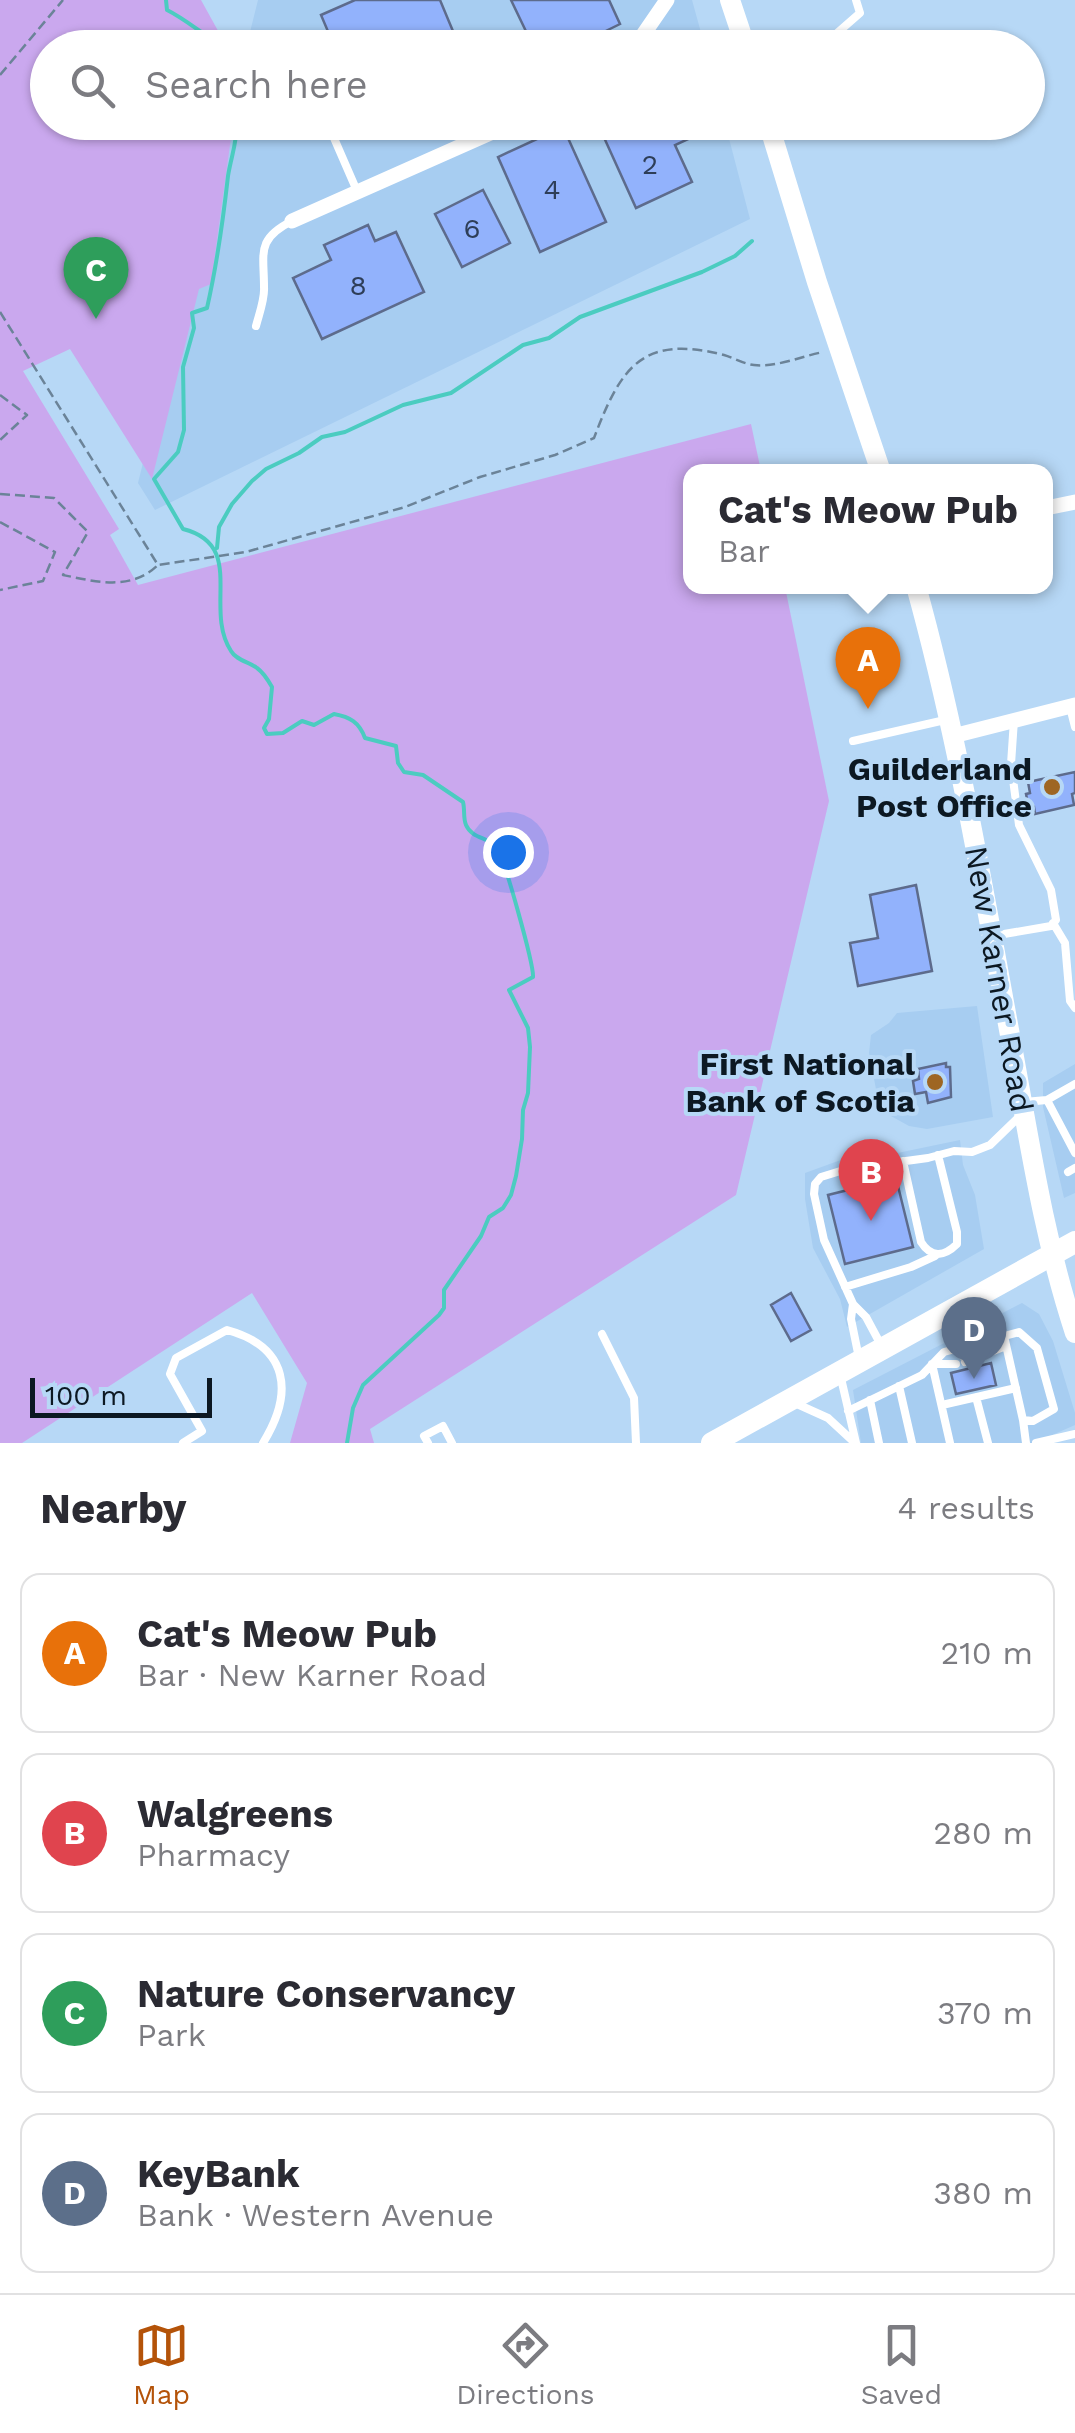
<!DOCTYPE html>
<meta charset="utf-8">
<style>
:root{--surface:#fff;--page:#f7f7f7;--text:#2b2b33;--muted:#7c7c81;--line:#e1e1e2;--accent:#b45309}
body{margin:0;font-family:"Work Sans",sans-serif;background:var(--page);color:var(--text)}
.scale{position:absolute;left:30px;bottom:25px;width:182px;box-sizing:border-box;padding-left:10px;border:5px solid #0c1822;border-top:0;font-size:28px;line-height:35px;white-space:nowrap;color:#0c1822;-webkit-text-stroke:8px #b7d8f6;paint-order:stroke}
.you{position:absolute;left:508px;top:852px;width:35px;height:35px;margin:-25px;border:8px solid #fff;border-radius:50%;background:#1a73e8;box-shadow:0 0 0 15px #1a73e833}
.badge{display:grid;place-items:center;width:65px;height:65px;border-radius:50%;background:var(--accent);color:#fff;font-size:32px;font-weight:700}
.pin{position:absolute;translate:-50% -82px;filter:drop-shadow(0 2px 5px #0008)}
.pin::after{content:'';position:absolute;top:52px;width:35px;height:30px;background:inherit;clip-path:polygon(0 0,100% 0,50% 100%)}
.popup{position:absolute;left:683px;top:464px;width:370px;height:130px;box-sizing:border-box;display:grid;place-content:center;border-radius:20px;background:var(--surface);filter:drop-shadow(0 2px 8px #0005);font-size:32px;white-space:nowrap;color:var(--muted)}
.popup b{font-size:38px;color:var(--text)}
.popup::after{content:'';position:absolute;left:50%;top:100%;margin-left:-20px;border:20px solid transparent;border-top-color:var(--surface)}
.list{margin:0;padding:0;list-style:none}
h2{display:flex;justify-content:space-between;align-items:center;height:130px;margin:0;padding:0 40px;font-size:42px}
h2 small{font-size:32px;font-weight:400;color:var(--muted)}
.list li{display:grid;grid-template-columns:65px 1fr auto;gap:30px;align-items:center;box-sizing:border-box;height:160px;margin:0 20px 20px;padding:0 20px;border:2px solid var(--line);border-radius:20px}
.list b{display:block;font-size:38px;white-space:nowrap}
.list p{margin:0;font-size:32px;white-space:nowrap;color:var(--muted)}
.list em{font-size:32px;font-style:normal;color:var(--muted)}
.icon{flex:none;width:55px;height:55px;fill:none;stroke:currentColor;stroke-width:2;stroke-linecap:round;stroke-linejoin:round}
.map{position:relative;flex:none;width:1075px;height:1443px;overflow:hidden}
.search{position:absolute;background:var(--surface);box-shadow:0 2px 8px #0004;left:30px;right:30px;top:30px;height:110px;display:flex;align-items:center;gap:25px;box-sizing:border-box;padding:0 35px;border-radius:55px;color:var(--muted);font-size:38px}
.sheet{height:850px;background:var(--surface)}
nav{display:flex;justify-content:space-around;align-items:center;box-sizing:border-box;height:140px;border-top:2px solid var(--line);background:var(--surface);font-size:28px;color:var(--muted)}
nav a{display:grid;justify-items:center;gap:5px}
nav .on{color:var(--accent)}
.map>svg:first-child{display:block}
.built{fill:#a7cdf1}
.green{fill:#caa8ee}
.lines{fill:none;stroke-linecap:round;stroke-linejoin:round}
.stream{stroke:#4bccc0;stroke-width:4}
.building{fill:#92b2fc;stroke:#5d6b8c;stroke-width:2.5}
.path{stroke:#6b8398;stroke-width:2.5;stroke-dasharray:10 5;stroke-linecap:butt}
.service{stroke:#fff;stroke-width:8}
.minor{stroke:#fff;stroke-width:15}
.secondary{stroke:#fff;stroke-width:20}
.primary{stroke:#fff;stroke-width:22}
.poi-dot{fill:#9e6623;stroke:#b7d8f6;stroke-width:4}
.labels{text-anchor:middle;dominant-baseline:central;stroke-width:8;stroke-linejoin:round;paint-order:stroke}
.number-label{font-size:28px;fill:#2e3e58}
.poi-label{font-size:32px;font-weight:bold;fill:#0c1822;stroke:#b7d8f6;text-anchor:end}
.street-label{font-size:32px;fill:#0c1822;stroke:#b7d8f6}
</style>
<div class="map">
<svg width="1075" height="1443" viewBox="0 0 1075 1443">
<rect width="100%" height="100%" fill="#b7d8f6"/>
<path class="built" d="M258 0H692L705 47 246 48Z
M227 123H725L750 219 155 510 138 483Z
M977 1006 993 1117 927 1129 909 1126 880 1110 869 1053 871 1035 889 1023 897 1013Z
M1075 1064V1193L1064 1198 1043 1107V1083Z
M960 1140 963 1165 975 1195 984 1249 847 1327 840 1299 813 1248 805 1199V1173L849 1157 883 1156Z
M1022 1303 1039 1314 1053 1341 1075 1413V1425L1034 1443H861L853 1390Z"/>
<path class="green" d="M0 0H201L227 47 48 48V122L233 123 211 284 199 289 152 479 70 349 23 371 119 529 110 535 138 585 751 424 761 471 690 472V586L785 587 829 801 736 1195 370 1429 374 1443H290L307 1383 252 1293 22 1443H0Z"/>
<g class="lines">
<path class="stream" d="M166 0 167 10C189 21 206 38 228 48
M237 122C237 143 231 157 228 176 223 221 217 264 207 308L192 313 194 328 183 367 184 430 178 452 154 479 183 529C247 545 203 608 231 651 236 660 249 662 257 668 264 673 268 680 272 687L269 719 264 728 267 734 283 733 302 721 314 725 334 714C350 717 359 722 365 738L396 746 398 763 404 772 423 775 463 802C465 810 463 818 466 825 472 839 489 837 497 848 504 857 534 965 533 977L509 990 528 1028 530 1047 528 1093 523 1110 522 1139 516 1176 511 1195 503 1208 489 1217 481 1236 444 1290V1308L439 1315 363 1385 353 1408 347 1443
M217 548 219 527 232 504 252 481 266 469 299 453 322 437 345 432 403 405 451 393 523 345 549 338 580 317 702 272 735 256 752 241"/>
</g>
<path class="building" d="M355 0H440L460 48H335L321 15Z
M511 0H609L620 24 571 48H534Z
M597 122H725L675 145 692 182 636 208Z
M563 127 606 222 540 252 498 157Z
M483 190 510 243 462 267 435 214Z
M368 225 375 241 396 232 424 292 322 339 293 278 331 260 324 245Z
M1075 772V793L1072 794 1074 805 1035 814 1034 807 1029 808 1026 794 1030 793 1028 782Z
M916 885 932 971 858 986 850 943 878 938 870 895Z
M946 1063V1067H950L951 1097 928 1103 926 1092 915 1094 913 1081 919 1079 918 1069Z
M896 1178 913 1247 845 1264 828 1195Z
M791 1293 811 1330 791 1341 771 1305Z
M991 1363 996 1385 956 1394 951 1373Z"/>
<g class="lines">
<path class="path" d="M0 75 63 0
M0 312 158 565 246 552 405 507 480 477 555 455 594 438C621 367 642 334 724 355 734 358 744 364 754 365 774 368 803 356 823 352
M0 395 27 415 0 440
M0 494 54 498 88 532 63 575C97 582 131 591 158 565
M0 522 55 552 43 581 0 590"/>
<path class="service" d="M834 48 836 34 860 13 856 0
M327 122 357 191
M256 326C259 314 265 299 264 287 264 253 256 239 292 221
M1070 707 1075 727
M853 741 945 720
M1053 923 1065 943 1070 1001 1075 1008
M992 936 1051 926 1056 920 1051 890 1019 825 1011 764 1014 720
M1047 1100 1075 1153
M1024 1102 1047 1100 1075 1084
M903 1161 921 1242C931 1258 944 1257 957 1244V1232L938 1155
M1068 1172 1075 1168
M845 1287 911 1267 935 1256
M853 1304 851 1319 859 1358
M602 1334 634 1398 636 1443
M1004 1336 1023 1420
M881 1345 866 1317 853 1304 824 1240 814 1194 815 1184 821 1177 847 1169 928 1158 954 1151 972 1152 990 1145 1019 1117
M963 1356 990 1348 995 1350
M965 1362 1006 1346
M932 1364 950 1443
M932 1364H956
M840 1374 856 1443
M899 1386 912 1443
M976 1397 988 1443
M870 1400 879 1443
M797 1404 828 1418 855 1443
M942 1405 1016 1388
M848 1411 922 1375 944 1352 1019 1332 1037 1348 1054 1409 1033 1421 1023 1420 1026 1443
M183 1443 202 1431 170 1374 176 1358 227 1330C289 1347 294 1393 263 1443
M428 1443 424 1436 443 1426 452 1443
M1036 1443 1075 1434"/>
<path class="minor" d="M634 48 667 0
M292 221 515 122
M1046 508 1075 502
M953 736 1075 705"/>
<path class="secondary" d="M730 0 746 48
M768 122 817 282 881 472
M916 586C959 741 985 900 1014 1057 1031 1151 1045 1242 1075 1333"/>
<path class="primary" d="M712 1443 1075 1242"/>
</g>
<g class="poi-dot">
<circle cx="1052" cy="787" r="10"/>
<circle cx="935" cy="1082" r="10"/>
</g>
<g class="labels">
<g class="number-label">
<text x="650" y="164">2</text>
<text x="552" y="189">4</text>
<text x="472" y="228">6</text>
<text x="358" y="285">8</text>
</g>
<g class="poi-label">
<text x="1032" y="769">Guilderland<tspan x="1032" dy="37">Post Office</tspan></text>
<text x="915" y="1064">First National<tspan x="915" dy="37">Bank of Scotia</tspan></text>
</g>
<g class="street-label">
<text transform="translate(999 979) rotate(80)">New Karner Road</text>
</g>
</g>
</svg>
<div class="scale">100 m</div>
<div class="you"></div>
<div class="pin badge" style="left:868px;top:709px;background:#e8710a">A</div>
<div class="popup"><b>Cat's Meow Pub</b>Bar</div>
<div class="pin badge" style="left:871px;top:1221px;background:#e0444e">B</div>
<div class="pin badge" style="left:96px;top:319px;background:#2e9e5b">C</div>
<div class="pin badge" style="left:974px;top:1379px;background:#5c6f8a">D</div>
<div class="search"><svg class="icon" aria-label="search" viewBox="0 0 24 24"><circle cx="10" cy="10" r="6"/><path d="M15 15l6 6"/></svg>Search here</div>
</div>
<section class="sheet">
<h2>Nearby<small>4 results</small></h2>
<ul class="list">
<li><span class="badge" style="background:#e8710a">A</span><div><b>Cat's Meow Pub</b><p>Bar · New Karner Road</p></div><em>210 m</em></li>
<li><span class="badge" style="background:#e0444e">B</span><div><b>Walgreens</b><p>Pharmacy</p></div><em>280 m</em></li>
<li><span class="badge" style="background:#2e9e5b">C</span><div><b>Nature Conservancy</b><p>Park</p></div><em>370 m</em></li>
<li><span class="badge" style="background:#5c6f8a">D</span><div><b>KeyBank</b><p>Bank · Western Avenue</p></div><em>380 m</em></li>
</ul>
</section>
<nav>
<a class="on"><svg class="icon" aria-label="map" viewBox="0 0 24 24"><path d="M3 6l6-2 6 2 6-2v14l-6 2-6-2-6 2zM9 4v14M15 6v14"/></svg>Map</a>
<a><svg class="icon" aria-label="directions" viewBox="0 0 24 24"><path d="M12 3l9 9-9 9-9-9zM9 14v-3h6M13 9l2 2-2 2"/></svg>Directions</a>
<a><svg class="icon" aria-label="saved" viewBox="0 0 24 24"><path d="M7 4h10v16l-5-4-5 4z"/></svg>Saved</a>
</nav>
